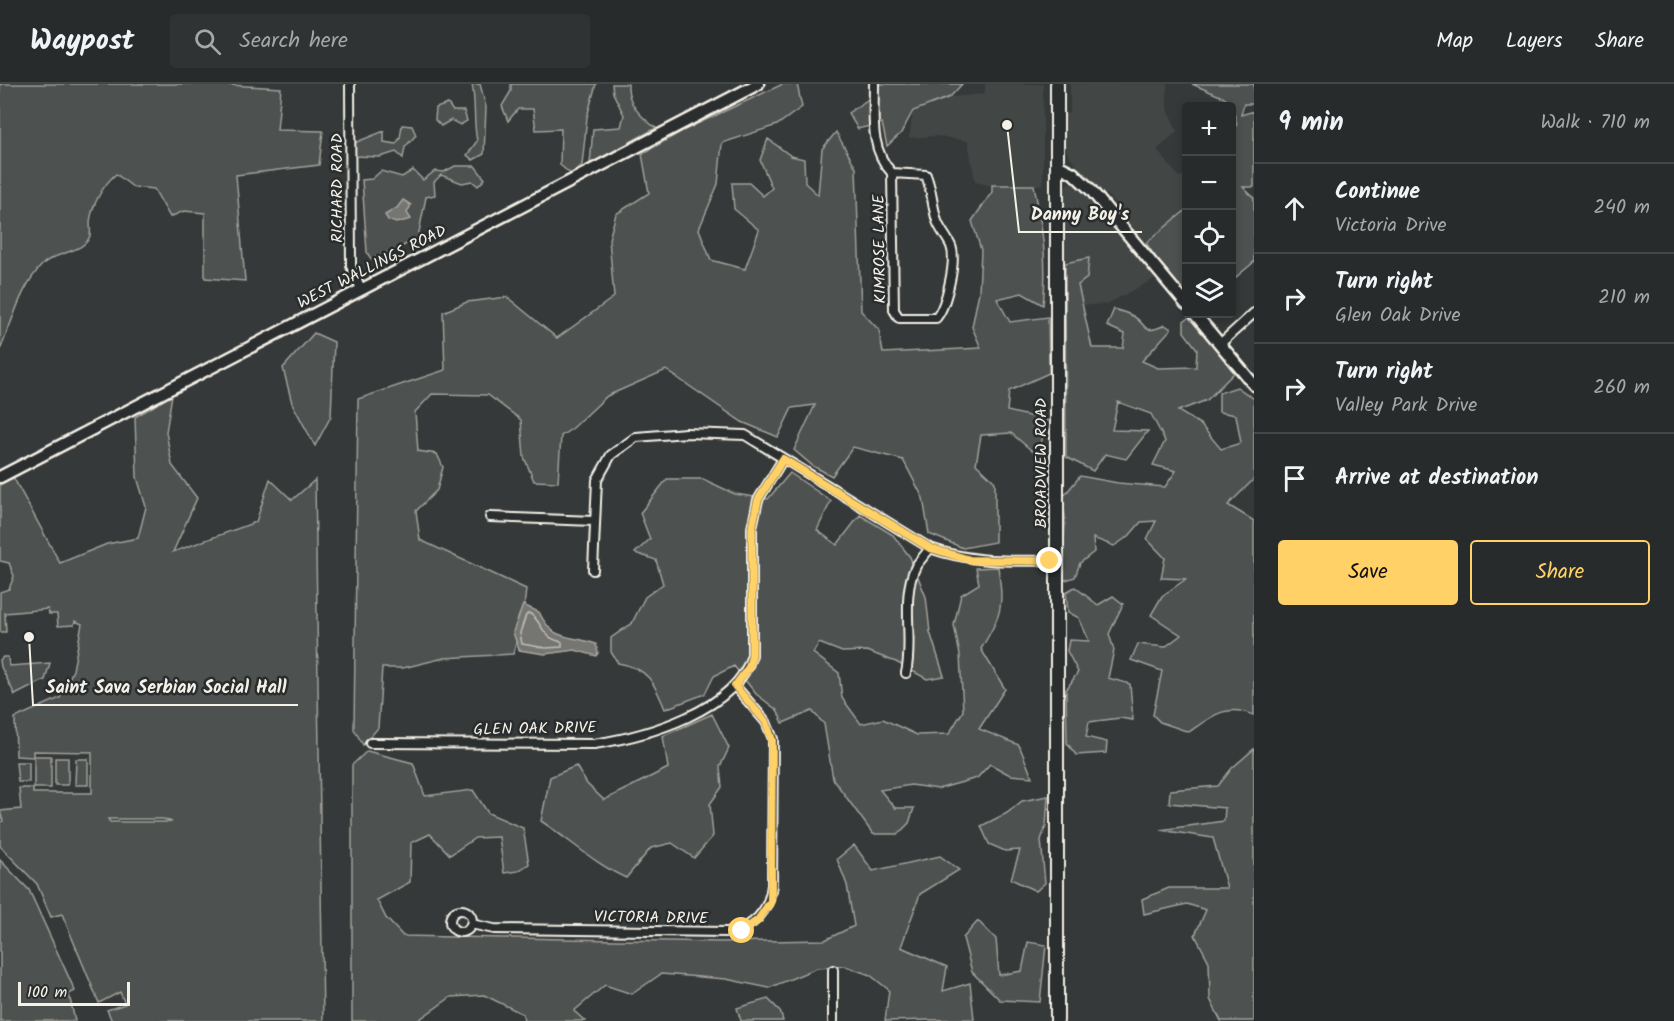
<!DOCTYPE html>
<meta charset="utf-8">
<style>
:root{--surface:#282b2b;--page:#303333;--text:#f1f3f6;--muted:#a5a7a9;--line:#444747;--accent:#ffd166}
body{margin:0;font-family:Kalam,sans-serif;background:var(--page);color:var(--text)}
.controls{position:absolute;right:18px;top:18px;display:grid;overflow:hidden;border-radius:6px;box-shadow:0 3px 9px #0003}
.controls button{width:54px;height:54px;display:grid;place-items:center;padding:0;border:0;border-bottom:2px solid var(--line);background:var(--surface);color:var(--text);font:30px sans-serif}
.scale{position:absolute;left:18px;bottom:15px;width:112px;box-sizing:border-box;padding-left:6px;border:3px solid #f4f1e8;border-top:0;font-size:16px;line-height:21px;white-space:nowrap;color:#f4f1e8;-webkit-text-stroke:4px #2a2d2e;paint-order:stroke}
.stop{position:absolute;width:18px;height:18px;margin:-14px;border:4px solid #ffd166;border-radius:50%;background:#fff}
.stop.end{background:#ffd166;border-color:#fff;box-shadow:0 2px 6px #0008}
.list{margin:0;padding:0;list-style:none}
h2{display:flex;justify-content:space-between;align-items:center;height:78px;margin:0;padding:0 24px;font-size:26px}
h2 small{font-size:20px;font-weight:400;color:var(--muted)}
.list li{display:grid;grid-template-columns:39px 1fr auto;gap:18px;align-items:center;box-sizing:border-box;height:90px;padding:0 24px;border-top:2px solid var(--line)}
.list b{display:block;font-size:22px;white-space:nowrap}
.list p{margin:0;font-size:20px;white-space:nowrap;color:var(--muted)}
.list em{font-size:20px;font-style:normal;color:var(--muted)}
.actions{display:flex;gap:12px;padding:18px 24px}
.actions a{flex:1;padding:14px 0;border:2px solid var(--accent);border-radius:6px;text-align:center;font-size:21px;color:var(--accent)}
.actions .main{background:var(--accent);color:#111}
.icon{flex:none;width:33px;height:33px;fill:none;stroke:currentColor;stroke-width:2;stroke-linecap:round;stroke-linejoin:round}
.map{position:relative;flex:none;width:1254px;height:937px;overflow:hidden}
header{display:flex;align-items:center;gap:36px;box-sizing:border-box;height:84px;padding:0 30px;background:var(--surface);border-bottom:2px solid var(--line)}
header strong{font-size:28px}
nav{display:flex;gap:33px;margin-inline-start:auto;font-size:21px}
.search{width:420px;height:54px;background:var(--page);display:flex;align-items:center;gap:15px;box-sizing:border-box;padding:0 21px;border-radius:6px;color:var(--muted);font-size:22px}
main{display:flex}
aside{flex:1;background:var(--surface)}
.map>svg:first-child{display:block}
.built{fill:#434645}
.green{fill:#4e514f;stroke:#a1a19c;stroke-width:1.5;fill-rule:evenodd}
.water{fill:#757572;stroke:#a8a7a1;stroke-width:1.5}
.lines{fill:none;stroke-linecap:round;stroke-linejoin:round}
.shore{stroke:#c1bfb9;stroke-width:1.5}
.street-casing{stroke:#f4f1e8;stroke-width:12}
.secondary-casing{stroke:#f4f1e8;stroke-width:15}
.primary-casing{stroke:#f4f1e8;stroke-width:16}
.street{stroke:#2a2d2e;stroke-width:8}
.secondary{stroke:#2a2d2e;stroke-width:10}
.primary{stroke:#2a2d2e;stroke-width:12}
.route{stroke:#ffd166;stroke-width:8}
.labels{text-anchor:middle;dominant-baseline:central;stroke-width:5;stroke-linejoin:round;paint-order:stroke}
.street-label{font-size:16px;fill:#f4f1e8;stroke:#2a2d2e}
.leader{fill:none;stroke:#f4f1e8;stroke-width:2}
.callout-dot{fill:#f4f1e8;stroke:#2a2d2e;stroke-width:2}
.callout-label{font-size:18px;text-anchor:middle;font-weight:bold;fill:#f4f1e8;stroke:#2a2d2e;stroke-width:5;stroke-linejoin:round;paint-order:stroke}
</style>
<header>
<strong>Waypost</strong>
<div class="search"><svg class="icon" aria-label="search" viewBox="0 0 24 24"><circle cx="10" cy="10" r="6"/><path d="M15 15l6 6"/></svg>Search here</div>
<nav><a>Map</a><a>Layers</a><a>Share</a></nav>
</header>
<main>
<div class="map">
<svg width="1254" height="937" viewBox="0 0 1254 937">
<rect width="100%" height="100%" fill="#363939"/>
<filter id="ink" filterUnits="userSpaceOnUse"><feTurbulence type="fractalNoise" baseFrequency=".0167" numOctaves="2"/><feDisplacementMap in="SourceGraphic" scale="12" xChannelSelector="R" yChannelSelector="G"/><feConvolveMatrix kernelMatrix="1 2 1 2 8 2 1 2 1" color-interpolation-filters="sRGB"/></filter>
<g filter="url(#ink)">
<path class="built" d="M985 0H1043V100L1026 103 987 101 975 97 968 57 937 52 909 54 913 27 950 13 985 10Z
M1070 0H1167V23L1177 47 1157 66 1179 93 1186 90V126L1146 159 1124 138 1128 135 1107 110 1103 112 1069 72 1064 61 1065 30 1070 29Z
M1068 99 1077 101 1158 193 1107 220 1064 222V105Z"/>
<path class="green" d="M0 0H212L281 4 277 46 323 47 319 81 236 91 245 197 205 194V129L184 127 170 133 154 105 133 103 116 90C103 101 92 121 90 138 90 143 91 148 90 152 83 170 56 167 43 180 20 203 13 237 0 266Z
M472 0H480L486 23 484 70 473 76 467 71 477 57C473 38 476 20 472 0Z
M511 0H596L587 33 582 81 572 91 560 81 561 45 536 46 533 25H518L508 37 502 22 511 7Z
M612 0H628C627 20 641 33 656 44L590 80 593 45 621 43 624 31 613 9Z
M783 0H797L802 23 777 41 722 59 718 100 699 145 711 176 745 185 759 146 734 125 732 99H749L763 112 772 104 760 76 768 55 791 72 804 75 805 99 818 111 822 65 836 48 856 84 861 227 879 246 883 269 981 264 972 243 979 208 981 166 972 137 992 108V101H1034C1042 142 1048 179 1043 221L1022 209 997 215 1010 238 1048 233 1049 289 1009 307 1007 327 1047 336 1038 372 1011 349 981 351 976 380 995 398V458L963 464 929 450 923 414 903 376 853 363 832 392 813 382 794 366 815 321 792 324 778 353 742 338 666 286 607 312 573 344 561 352 558 398 534 397 524 373 521 336 488 311 432 310 415 328 418 367 437 370 443 383 437 406 416 427 420 456 526 505 523 533 513 570 444 574 403 584H382L378 644 363 661 354 645 358 315 445 286 443 228 467 218 507 213 557 254 614 213 609 155 616 130 649 109 642 70 684 46Z
M880 0H962L950 13 913 27 901 49 887 62 882 39 858 45 848 29 867 16Z
M1192 0H1254V20H1244L1241 31 1254 27V103H1243L1254 114V178L1235 194 1232 203V47L1237 40 1232 22H1226L1225 14Z
M448 20 453 27H464L467 37 460 41 451 36 441 42 435 36 436 24Z
M402 41 412 42 416 51 405 63 403 74 396 68 380 73 354 72V59L384 47V58L396 60 400 54Z
M455 82H475L485 95 478 102 472 97 462 99 441 91 434 98 435 111 426 113 418 153 398 165 371 175 367 168 362 96 372 95 381 87 402 93 413 86 423 96 435 87 444 88Z
M1186 126V209L1164 186 1146 159Z
M1089 174 1087 194 1078 201 1092 264H1123L1125 250 1107 242 1114 225C1119 227 1127 229 1133 232 1149 241 1141 252 1165 241L1171 245 1142 277 1158 284 1196 283 1197 265 1184 248V237L1191 232 1234 289 1207 316 1178 327 1200 340 1221 365 1241 359 1236 331 1219 328V309L1237 303 1254 315V395L1228 421 1254 437V631C1226 619 1212 632 1189 648L1160 638 1153 631 1162 587 1131 576 1138 560 1165 563 1181 551 1151 531 1162 512 1186 495 1161 494 1165 474 1147 455 1156 437 1141 438 1129 452 1114 462 1093 454 1094 468 1080 479 1075 493 1063 497 1065 433 1063 413 1080 392 1118 399 1165 403 1176 387 1153 381 1165 357 1151 330 1118 318 1112 346 1148 347 1126 375 1105 370 1093 387 1066 373 1065 179Z
M314 249 334 258 331 332 315 362 292 319 283 284Z
M172 311 166 348 172 381 197 414 173 468 256 438 270 395 292 416 315 396 323 937H112L107 926 125 920 120 908 99 919 62 830 51 833 37 800 0 762V738L3 737 0 727 21 725 19 704H33V709H92V668L33 667V673L16 672 15 634 60 614 73 586 82 540 75 537 74 541 58 542 57 530H49L48 525 5 529 6 548H0V508L9 505 14 492 9 479 0 477V398L12 391 60 479 107 460 138 454 146 423 137 393 135 333ZM108 735H163L172 738H110Z
M790 389 831 417 817 446 837 461 860 431 893 451 910 473 926 513 930 548 944 592 927 595 896 578 867 567 842 568 819 559 813 569 839 589 842 614 861 640 883 635 917 651 949 650 963 627 960 571 954 541 961 511 979 500 976 484 998 483C1004 524 1002 529 981 565L1005 605 979 645 1019 661 1032 693 1010 691 990 680 977 694 938 705 911 701 880 706 895 724H914L909 739 898 750H873L833 695 824 640 812 627 783 639 777 626 756 610 734 582 714 592 705 610 665 625C654 598 648 584 618 579L611 568V554L632 539 645 513 663 500 656 476 635 469 650 455 640 429 667 395H703L735 410 768 415Z
M1075 503 1098 521 1113 512 1123 520 1109 550 1114 566 1108 594 1130 600 1133 636 1120 634 1089 638 1086 653 1107 658 1106 669 1076 671 1067 659 1066 606 1078 588 1067 567 1069 556 1089 557 1079 534 1068 528 1066 508Z
M3 573H8L9 582 50 579 45 596 15 611 1 583 0 576Z
M712 630 729 664 720 683 722 703 710 720 713 752 694 774 672 759 651 764 626 794C595 780 570 756 541 737L550 693 576 682 587 700 604 716 668 684 663 652Z
M1254 665V937H1221L1210 915 1209 878 1195 851 1206 826 1187 820 1144 830 1142 815 1169 804H1227L1213 754 1160 746 1224 737 1225 724 1169 719 1170 706 1218 702 1232 684Z
M367 667 413 679 425 712 473 706 488 729 523 744 529 780 518 787 504 789 499 753 475 754 450 771 430 750 411 759 410 798 377 816 386 834 403 852 720 858 825 856 854 842 847 801 837 775 854 761 873 787 940 772 959 786 920 810 901 863 947 883 943 907 970 899 974 935 885 937 889 906 870 891 845 882 817 884 769 904 726 895 661 890 632 910 605 901 574 927 585 937H524L523 930 484 911 451 913 417 937H352V681Z
M34 672H51V704H34Z
M55 674H68V701H55Z
M76 675H88V701H75Z
M16 678H29V698H18Z
M1048 712 1046 742 1041 756 1045 799 1036 807 1011 795 1020 766 1005 767 989 760 981 742 1007 729 1022 717Z
M0 776 29 806 75 907 69 910 75 937H0Z
M978 837 996 855 999 891 1022 887 1028 858 1046 861 1040 918 1000 916 972 888 963 854Z
M768 915 780 927 783 937H741L737 924Z"/>
<path class="water" d="M403 116 411 121 407 129 411 135 396 139 388 136 385 131 397 124Z
M523 521 539 528C555 560 567 549 596 560L598 569 596 572 575 566 545 570 519 566 513 548Z"/>
<g class="lines">
<path class="shore" d="M529 529C544 538 539 553 562 558V563L546 564 522 560 520 549 526 531Z"/>
<g class="street-casing">
<path id="street" d="M350 0 351 182 361 205
M874 0C874 32 869 65 892 89L926 91C932 106 932 121 937 137 940 146 947 153 951 162 957 177 946 223 936 234H899L894 226 892 89
M1220 260 1254 229
M490 433 594 437
M593 486 597 396 611 371 636 353 686 349 745 351 930 464C975 480 1012 476 1058 477
M906 589C914 555 900 513 916 482 920 476 926 470 930 464
M370 659 594 660C646 652 736 627 752 571V444L758 416 783 375
M450 837a11 11 0 1 1 22 0a11 11 0 1 1-22 0Z
M471 840 494 845 727 848C753 845 769 828 772 801L773 655 766 638 735 602
M833 886V937"/>
</g>
<g class="secondary-casing">
<path id="secondary" d="M1057 81 1073 89 1090 105 1186 220
M1195 230 1254 301
M0 393 758 0"/>
</g>
<g class="primary-casing">
<path id="primary" d="M1057 0V937"/>
</g>
<use href="#street" class="street"/>
<use href="#secondary" class="secondary"/>
<use href="#primary" class="primary"/>
</g>
</g>
<g class="lines" filter="url(#ink)">
<path class="route" d="M742 847 758 836 771 817 772 656 766 638 735 602 749 583 752 571V444L758 416 783 375 930 464 970 476 1050 477"/>
</g>
<g class="labels">
<g class="street-label">
<text transform="translate(337 104) rotate(-90)">RICHARD ROAD</text>
<text transform="translate(880 165) rotate(-91)">KIMROSE LANE</text>
<text transform="translate(372 183) rotate(-27)">WEST WALLINGS ROAD</text>
<text transform="translate(1041 379) rotate(-90)">BROADVIEW ROAD</text>
<text transform="translate(535 645) rotate(-1)">GLEN OAK DRIVE</text>
<text transform="translate(651 834) rotate(1)">VICTORIA DRIVE</text>
</g>
</g>
<path class="leader" d="M1007 41L1019 148H1142M29 553L33 621H298"/>
<g class="callout-dot">
<circle cx="1007" cy="41" r="6"/>
<circle cx="29" cy="553" r="6"/>
</g>
<g class="callout-label">
<text x="1080" y="136">Danny Boy's</text>
<text x="166" y="609">Saint Sava Serbian Social Hall</text>
</g>
</svg>
<div class="controls">
<button>+</button>
<button>−</button>
<button><svg class="icon" aria-label="locate" viewBox="0 0 24 24"><circle cx="12" cy="12" r="6"/><path d="M12 2v4M12 18v4M2 12h4M18 12h4"/></svg></button>
<button><svg class="icon" aria-label="layers" viewBox="0 0 24 24"><path d="M12 4l9 5-9 5-9-5zM3 14l9 5 9-5"/></svg></button>
</div>
<div class="scale">100 m</div>
<div class="stop" style="left:742px;top:847px"></div>
<div class="stop end" style="left:1050px;top:477px"></div>
</div>
<aside>
<h2>9 min<small>Walk · 710 m</small></h2>
<ul class="list">
<li><svg class="icon" aria-label="ahead" viewBox="0 0 24 24"><path d="M12 20V5M6 11l6-6 6 6"/></svg><div><b>Continue</b><p>Victoria Drive</p></div><em>240 m</em></li>
<li><svg class="icon" aria-label="right" viewBox="0 0 24 24"><path d="M7 20v-9h11M14 6l5 5-5 5"/></svg><div><b>Turn right</b><p>Glen Oak Drive</p></div><em>210 m</em></li>
<li><svg class="icon" aria-label="right" viewBox="0 0 24 24"><path d="M7 20v-9h11M14 6l5 5-5 5"/></svg><div><b>Turn right</b><p>Valley Park Drive</p></div><em>260 m</em></li>
<li><svg class="icon" aria-label="arrive" viewBox="0 0 24 24"><path d="M6 21V4h12l-3 4 3 4H6"/></svg><div><b>Arrive at destination</b></div></li>
</ul>
<div class="actions"><a class="main">Save</a><a>Share</a></div>
</aside>
</main>
